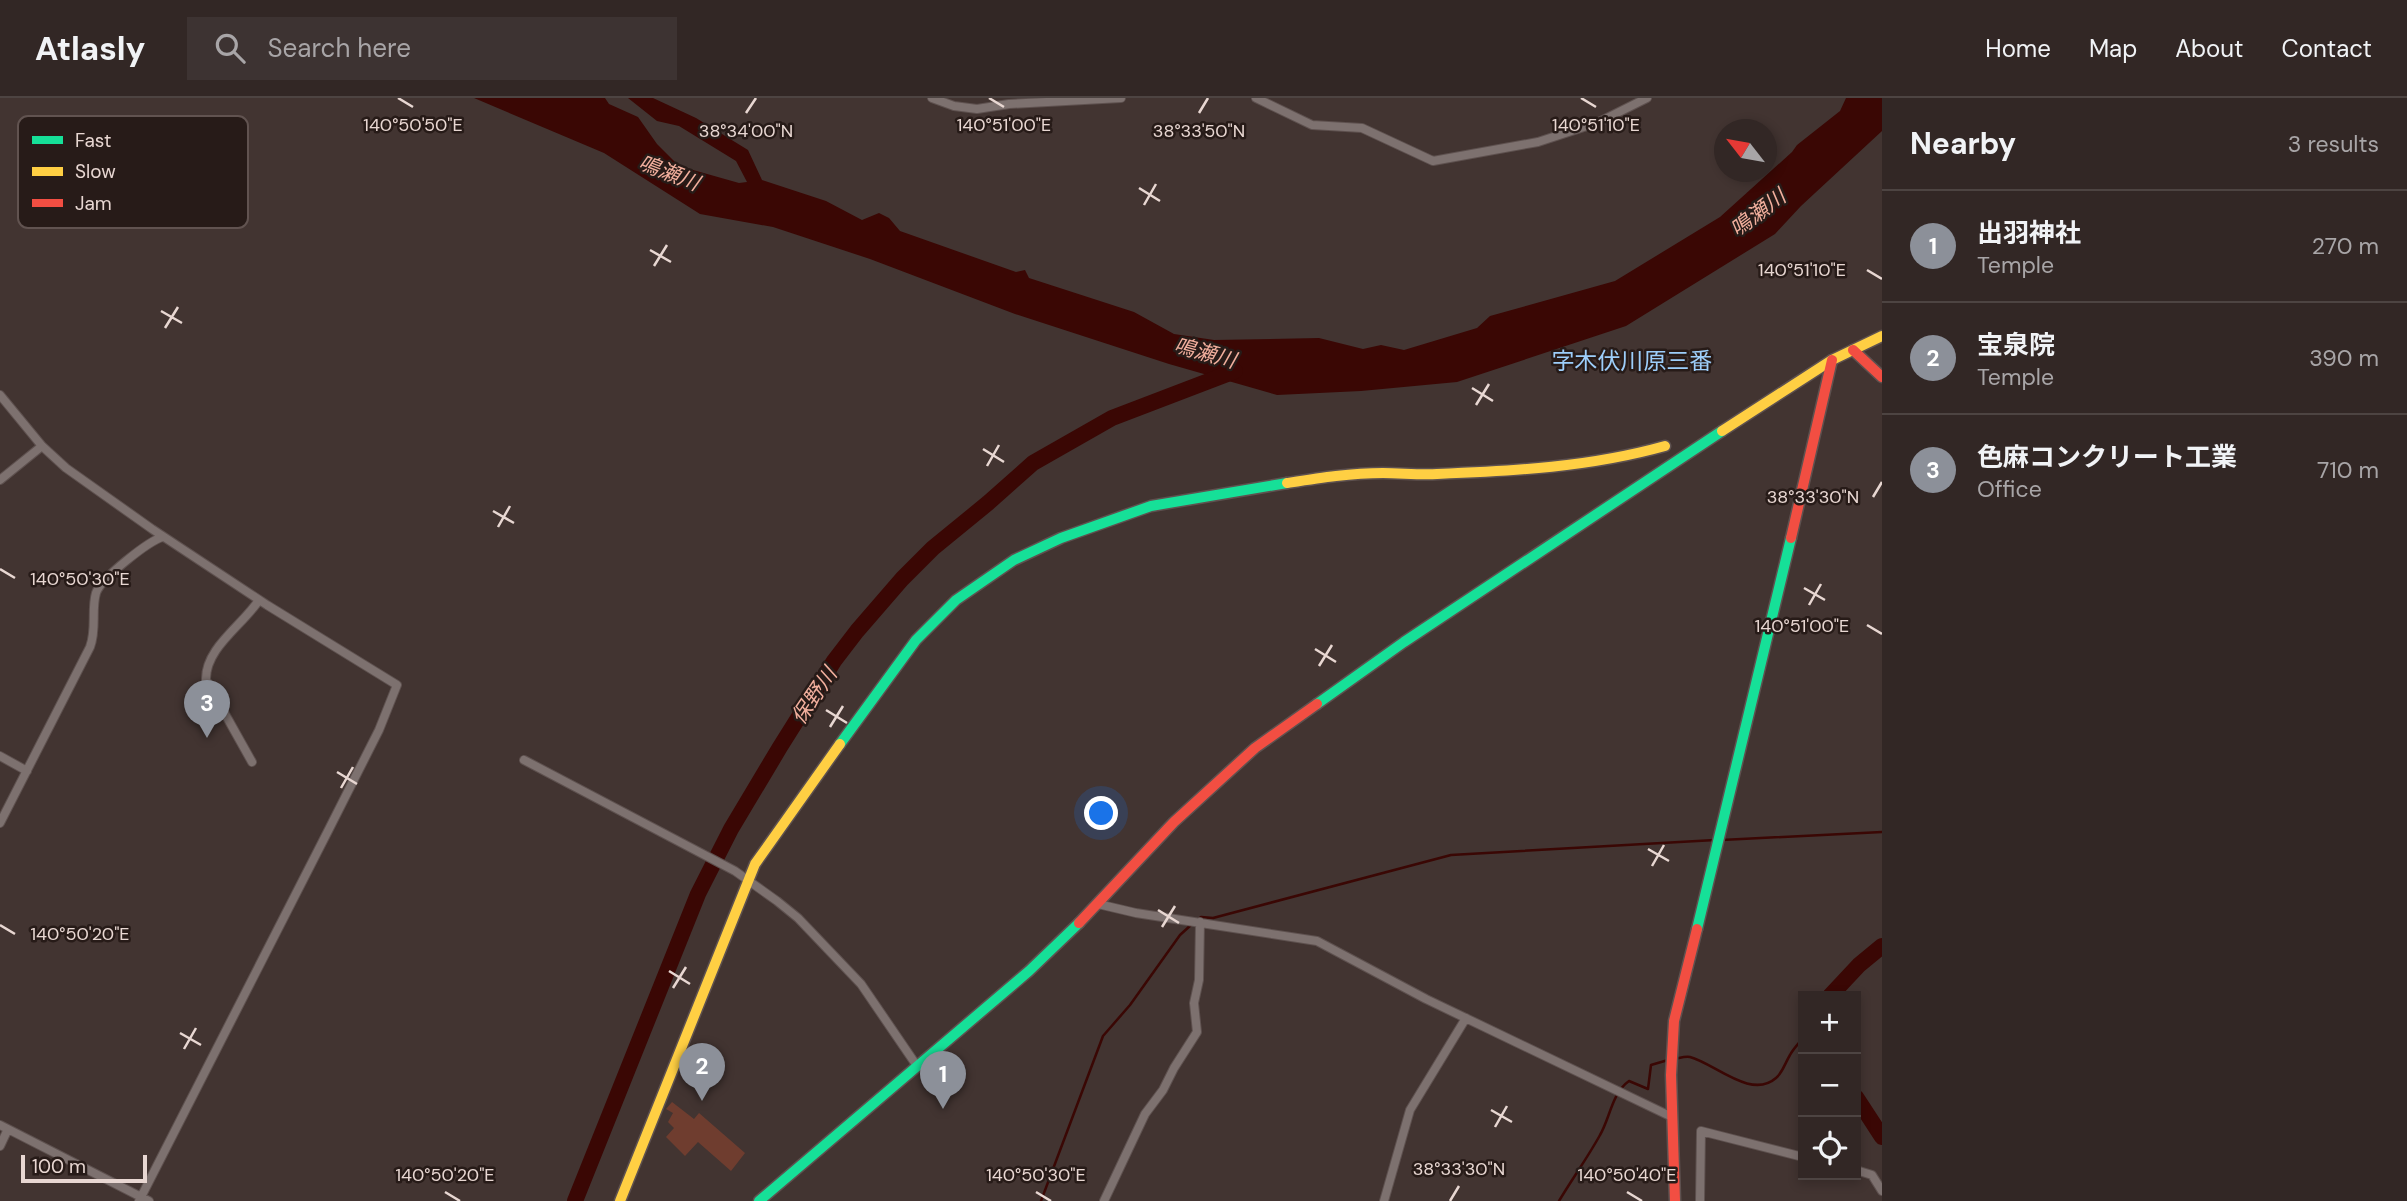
<!DOCTYPE html>
<meta charset="utf-8">
<style>
:root{--surface:#322725;--page:#3d3332;--text:#f1f3f6;--muted:#a8a5a7;--line:#4d4442;--accent:#8c9099}
body{margin:0;font-family:"DM Sans","Noto Sans JP",sans-serif;background:var(--page);color:var(--text)}
.controls{position:absolute;right:21px;bottom:21px;display:grid;overflow:hidden;border-radius:0px;box-shadow:0 4px 10px #0003}
.controls button{width:63px;height:63px;display:grid;place-items:center;padding:0;border:0;border-bottom:2px solid var(--line);background:var(--surface);color:var(--text);font:35px sans-serif}
.compass{position:absolute;left:1714px;top:21px;width:63px;height:63px;border-radius:50%;background:var(--surface);box-shadow:0 4px 10px #0003;rotate:301deg}
.scale{position:absolute;left:21px;bottom:18px;width:126px;box-sizing:border-box;padding-left:7px;border:4px solid #e8d7d2;border-top:0;font-size:19px;line-height:24px;white-space:nowrap;color:#e8d7d2;-webkit-text-stroke:5px #271b18;paint-order:stroke}
.you{position:absolute;left:1102px;top:716px;width:24px;height:24px;margin:-18px;border:5px solid #fff;border-radius:50%;background:#1a73e8;box-shadow:0 0 0 10px #1a73e833}
.badge{display:grid;place-items:center;width:46px;height:46px;border-radius:50%;background:var(--accent);color:#fff;font-size:23px;font-weight:700}
.pin{position:absolute;translate:-50% -58px;filter:drop-shadow(0 2px 4px #0008)}
.pin::after{content:'';position:absolute;top:37px;width:24px;height:21px;background:inherit;clip-path:polygon(0 0,100% 0,50% 100%)}
.list{margin:0;padding:0;list-style:none}
h2{display:flex;justify-content:space-between;align-items:center;height:91px;margin:0;padding:0 28px;font-size:30px}
h2 small{font-size:23px;font-weight:400;color:var(--muted)}
.list li{display:grid;grid-template-columns:46px 1fr auto;gap:21px;align-items:center;box-sizing:border-box;height:112px;padding:0 28px;border-top:2px solid var(--line)}
.list b{display:block;font-size:26px;white-space:nowrap}
.list p{margin:0;font-size:23px;white-space:nowrap;color:var(--muted)}
.list em{font-size:23px;font-style:normal;color:var(--muted)}
.icon{flex:none;width:38px;height:38px;fill:none;stroke:currentColor;stroke-width:2;stroke-linecap:round;stroke-linejoin:round}
.map{position:relative;flex:none;width:1882px;height:1103px;overflow:hidden}
header{display:flex;align-items:center;gap:42px;box-sizing:border-box;height:98px;padding:0 35px;background:var(--surface);border-bottom:2px solid var(--line)}
header strong{font-size:33px}
nav{display:flex;gap:38px;margin-inline-start:auto;font-size:24px}
.search{width:490px;height:63px;background:var(--page);display:flex;align-items:center;gap:18px;box-sizing:border-box;padding:0 24px;border-radius:0px;color:var(--muted);font-size:26px}
main{display:flex}
aside{flex:1;background:var(--surface)}
.map>svg:first-child{display:block}
.green{fill:#6f3d2f}
.water{fill:#3a0704}
.lines{fill:none;stroke-linecap:round;stroke-linejoin:round}
.stream{stroke:#3a0704;stroke-width:2.5}
.river{stroke:#3a0704;stroke-width:16}
.street-casing{stroke:#5e514f;stroke-width:10}
.fast-casing{stroke:#5e514f;stroke-width:13}
.slow-casing{stroke:#5e514f;stroke-width:13}
.jam-casing{stroke:#5e514f;stroke-width:13}
.street{stroke:#7d716f;stroke-width:8}
.fast{stroke:#16e098;stroke-width:10}
.slow{stroke:#ffcf43;stroke-width:10}
.jam{stroke:#f24e42;stroke-width:10}
.ticks{fill:none;stroke:#e8d7d2;stroke-width:2.5}
.labels{text-anchor:middle;dominant-baseline:central;stroke-width:5;stroke-linejoin:round;paint-order:stroke}
.water-label{font-size:21px;font-style:italic;fill:#f2af9d;stroke:#271b18}
.quarter-label{font-size:23px;fill:#9dcefa;stroke:#271b18}
.key{fill:#271b18;stroke:#615350;stroke-width:2}
.key-label{font-size:19px;fill:#e8d7d2}
.ticks-label{font-size:18px;text-anchor:middle;fill:#e8d7d2;stroke:#271b18;stroke-width:5;stroke-linejoin:round;paint-order:stroke}
</style>
<header>
<strong>Atlasly</strong>
<div class="search"><svg class="icon" aria-label="search" viewBox="0 0 24 24"><circle cx="10" cy="10" r="6"/><path d="M15 15l6 6"/></svg>Search here</div>
<nav><a>Home</a><a>Map</a><a>About</a><a>Contact</a></nav>
</header>
<main>
<div class="map">
<svg width="1882" height="1103" viewBox="0 0 1882 1103">
<rect width="100%" height="100%" fill="#423431"/>
<path class="green" d="M672 1004 694 1021 699 1015 745 1055 731 1073 698 1044 685 1058 666 1039 674 1030 668 1024 673 1015 666 1011Z"/>
<path class="water" d="M474 0H605L609 6 638 19 657 46 679 68 739 85 747 84 736 63 679 28 657 23 628 0H653L696 20 748 52 762 82 826 103 862 122 879 115 889 120 900 133 1016 174 1025 172 1029 180 1134 214 1174 236 1214 242 1319 240 1363 251 1381 247 1404 252 1477 230 1490 218 1615 183 1720 119 1792 54 1797 47 1840 13 1846 0H1882V33L1801 108 1775 136 1626 228 1457 284 1361 293 1277 297 1169 266 1015 216 870 161 773 129 700 116 604 55Z"/>
<g class="lines">
<path class="stream" d="M1722 742 1882 734
M1196 823 1201 819 1213 820 1451 757 1715 742
M1674 961C1680 960 1685 958 1690 959 1714 965 1751 1002 1776 980 1783 974 1785 965 1790 957 1793 951 1799 945 1803 940
M1041 1103 1103 938 1130 907 1180 837 1191 827
M1559 1103C1572 1081 1588 1059 1600 1037 1610 1020 1612 995 1629 983L1648 991 1651 967 1668 962"/>
<path class="river" d="M1830 898 1859 867 1882 848
M1856 999 1882 1039
M575 1103 698 796 731 731 780 649 834 563 857 533 902 481 933 450 988 405 1033 365 1112 320 1235 273"/>
<g class="street-casing">
<path id="street" d="M932 0 954 8 977 11 1009 6 1121 0
M1256 0 1312 27 1362 30 1433 63 1538 44 1599 24 1647 0
M0 297 42 348 66 370 152 431 267 507 397 587 379 632 329 731 139 1103
M0 382 42 348
M0 658 27 673
M524 662 735 773 777 803 798 820 861 886 917 968
M252 664 206 582C205 550 243 527 259 502
M0 725 90 549C97 531 91 512 96 495 101 480 150 442 163 439
M1098 806 1136 815 1317 843 1426 901 1672 1019
M0 1027 149 1103
M0 1048 8 1031
M1856 1072 1872 1077 1882 1093
M1104 1103 1145 1016 1163 992 1174 970 1197 934 1194 905 1199 882 1200 824
M1384 1103 1410 1012 1466 920
M1700 1103 1701 1033 1803 1059"/>
</g>
<g class="fast-casing">
<path id="fast" d="M1317 606 1404 544 1722 333
M840 646 916 542 956 502 1014 462 1061 440 1151 408 1287 385
M1697 831 1791 440
M759 1103 1029 873 1079 825"/>
</g>
<g class="slow-casing">
<path id="slow" d="M1722 333 1832 262 1882 238
M1287 385C1319 380 1350 375 1383 375 1401 375 1419 377 1437 376 1514 373 1590 369 1665 348
M620 1103 755 766 840 646"/>
</g>
<g class="jam-casing">
<path id="jam" d="M1853 252 1882 279
M1791 440 1832 262
M1079 825 1174 724 1255 650 1317 606
M1675 1103 1671 977 1674 923 1697 831"/>
</g>
<use href="#street" class="street"/>
<use href="#fast" class="fast"/>
<use href="#slow" class="slow"/>
<use href="#jam" class="jam"/>
</g>
<path class="ticks" d="M398 0 413 9M989 0 1004 9M1581 0 1596 9M746 15 756 0M1199 15 1208 0M1139 90 1160 103M1144 107 1156 86M650 152 671 164M654 168 667 147M1867 172 1882 181M161 213 182 225M165 230 178 209M1472 290 1493 303M1476 307 1489 286M983 351 1004 364M987 368 999 347M1873 399 1882 384M493 413 514 425M498 429 510 408M0 471 15 480M1804 490 1825 502M1809 507 1821 486M1867 527 1882 536M1315 551 1336 564M1319 568 1332 547M826 612 847 625M830 629 843 608M337 674 357 686M341 690 353 669M1648 751 1669 763M1652 768 1664 747M1158 812 1179 825M0 827 15 836M1162 829 1175 808M669 873 690 886M673 890 686 869M180 935 201 947M184 951 196 930M1491 1012 1512 1024M1495 1029 1507 1008M445 1094 460 1103M1036 1094 1051 1103M1627 1094 1642 1103M1450 1103 1459 1088"/>
<g class="labels">
<g class="water-label">
<text transform="translate(669 75) rotate(21)">鳴瀬川</text>
<text transform="translate(1758 115) rotate(-37)">鳴瀬川</text>
<text transform="translate(1205 255) rotate(15)">鳴瀬川</text>
<text transform="translate(814 598) rotate(-56)">保野川</text>
</g>
<g class="quarter-label">
<text x="1632" y="263">字木伏川原三番</text>
</g>
</g>
<rect x="18" y="18" width="230" height="112" rx="10" class="key"/>
<rect x="32" y="38" width="31" height="8" fill="#16e098"/>
<rect x="32" y="69" width="31" height="9" fill="#ffcf43"/>
<rect x="32" y="101" width="31" height="8" fill="#f24e42"/>
<g class="key-label">
<text x="75" y="49">Fast</text>
<text x="75" y="80">Slow</text>
<text x="75" y="112">Jam</text>
</g>
<g class="ticks-label">
<text x="1596" y="33">140°51'10"E</text>
<text x="1004" y="33">140°51'00"E</text>
<text x="413" y="33">140°50'50"E</text>
<text x="746" y="39">38°34'00"N</text>
<text x="1199" y="39">38°33'50"N</text>
<text x="1802" y="178">140°51'10"E</text>
<text x="1813" y="405">38°33'30"N</text>
<text x="80" y="487">140°50'30"E</text>
<text x="1802" y="534">140°51'00"E</text>
<text x="80" y="842">140°50'20"E</text>
<text x="1459" y="1077">38°33'30"N</text>
<text x="445" y="1083">140°50'20"E</text>
<text x="1036" y="1083">140°50'30"E</text>
<text x="1627" y="1083">140°50'40"E</text>
</g>
</svg>
<div class="controls">
<button>+</button>
<button>−</button>
<button><svg class="icon" aria-label="locate" viewBox="0 0 24 24"><circle cx="12" cy="12" r="6"/><path d="M12 2v4M12 18v4M2 12h4M18 12h4"/></svg></button>
</div>
<svg class="compass" viewBox="-18 -18 36 36"><path d="M0-13l5 13h-10z" fill="#e53935"/><path d="M0 13l5-13h-10z" fill="#a8a5a7"/></svg>
<div class="scale">100 m</div>
<div class="you"></div>
<div class="pin badge" style="left:943px;top:1011px">1</div>
<div class="pin badge" style="left:702px;top:1003px">2</div>
<div class="pin badge" style="left:207px;top:640px">3</div>
</div>
<aside>
<h2>Nearby<small>3 results</small></h2>
<ul class="list">
<li><span class="badge">1</span><div><b>出羽神社</b><p>Temple</p></div><em>270 m</em></li>
<li><span class="badge">2</span><div><b>宝泉院</b><p>Temple</p></div><em>390 m</em></li>
<li><span class="badge">3</span><div><b>色麻コンクリート工業</b><p>Office</p></div><em>710 m</em></li>
</ul>
</aside>
</main>
